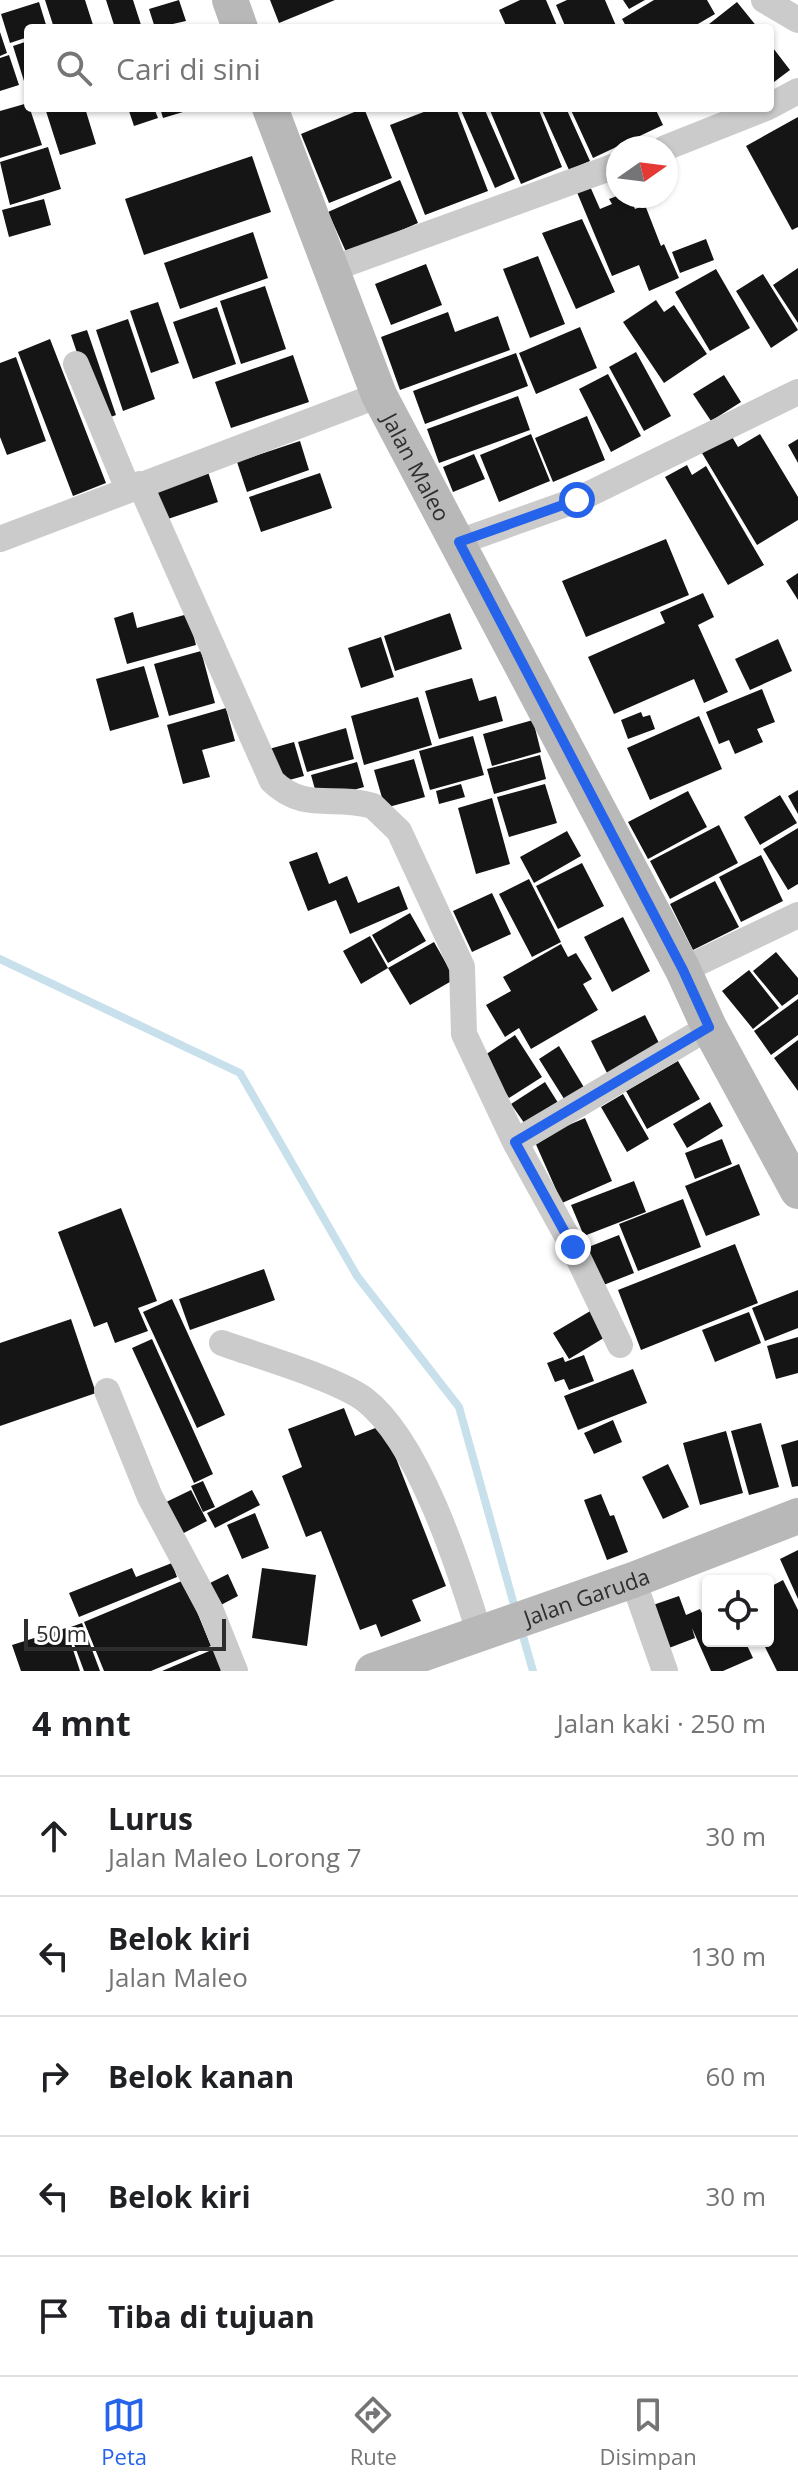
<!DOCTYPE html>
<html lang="id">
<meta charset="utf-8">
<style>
:root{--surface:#fff;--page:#f6f6f6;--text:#202124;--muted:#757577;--line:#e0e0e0;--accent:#2563eb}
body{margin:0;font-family:"Open Sans",sans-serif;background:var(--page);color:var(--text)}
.controls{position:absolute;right:24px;bottom:24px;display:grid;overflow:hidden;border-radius:8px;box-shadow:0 2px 6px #0004}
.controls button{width:72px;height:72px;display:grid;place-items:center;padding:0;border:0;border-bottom:2px solid var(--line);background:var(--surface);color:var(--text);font:40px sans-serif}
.compass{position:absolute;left:606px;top:136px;width:72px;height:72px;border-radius:50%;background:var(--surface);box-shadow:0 2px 6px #0004;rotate:76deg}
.scale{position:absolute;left:24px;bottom:20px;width:202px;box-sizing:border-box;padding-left:8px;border:4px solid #2e2e2e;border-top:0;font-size:22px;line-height:28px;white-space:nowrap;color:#2e2e2e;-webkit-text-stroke:6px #fff;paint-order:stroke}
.stop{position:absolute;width:24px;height:24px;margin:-18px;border:6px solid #2563eb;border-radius:50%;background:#fff}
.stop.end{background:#2563eb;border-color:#fff;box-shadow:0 2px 8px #0008}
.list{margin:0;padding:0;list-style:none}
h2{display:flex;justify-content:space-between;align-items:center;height:104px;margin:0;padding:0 32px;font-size:34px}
h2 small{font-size:26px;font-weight:400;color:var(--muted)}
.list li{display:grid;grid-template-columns:52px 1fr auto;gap:24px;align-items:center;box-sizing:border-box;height:120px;padding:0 32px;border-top:2px solid var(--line)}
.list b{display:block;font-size:30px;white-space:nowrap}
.list p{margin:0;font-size:26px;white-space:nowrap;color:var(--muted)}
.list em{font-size:26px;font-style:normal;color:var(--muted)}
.icon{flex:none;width:44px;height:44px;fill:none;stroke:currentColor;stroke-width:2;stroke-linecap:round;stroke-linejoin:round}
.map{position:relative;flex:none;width:798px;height:1671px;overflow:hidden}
.search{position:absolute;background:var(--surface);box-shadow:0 2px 6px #0004;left:24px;right:24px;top:24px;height:88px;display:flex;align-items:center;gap:20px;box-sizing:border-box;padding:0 28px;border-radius:8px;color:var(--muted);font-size:30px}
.sheet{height:704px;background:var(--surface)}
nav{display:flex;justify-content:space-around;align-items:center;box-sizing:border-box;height:112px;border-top:2px solid var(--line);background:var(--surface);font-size:22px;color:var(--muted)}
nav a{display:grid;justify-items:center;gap:4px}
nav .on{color:var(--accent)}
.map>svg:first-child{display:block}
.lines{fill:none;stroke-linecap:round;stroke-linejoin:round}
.stream{stroke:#c7e0eb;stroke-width:8}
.building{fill:#151515}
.street{stroke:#cbcbcb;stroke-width:26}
.secondary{stroke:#b8b8b8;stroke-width:36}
.route{stroke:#2563eb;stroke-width:10}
.labels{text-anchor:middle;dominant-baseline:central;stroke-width:8;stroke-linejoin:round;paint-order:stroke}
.street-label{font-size:22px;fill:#2e2e2e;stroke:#fff}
</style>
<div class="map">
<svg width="798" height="1671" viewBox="0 0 798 1671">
<rect width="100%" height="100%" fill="#fff"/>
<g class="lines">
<path class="stream" d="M0 959 240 1073 357 1276 459 1407 516 1612
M521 1629 533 1671"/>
</g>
<path class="building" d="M45 0H85L94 28H54Z
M106 0H133L142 28H115Z
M179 0 186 21 155 28 149 9Z
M270 0H335L279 23Z
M520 0H546L558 28H507L499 10Z
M567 0H605L617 28H566L556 5Z
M623 0H645L629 9Z
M654 0H707L715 14 691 28H627L622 19Z
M39 2 47 28H28V37L10 43 1 14Z
M737 2 758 28H704Z
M0 32 7 53 0 56Z
M28 41V80L24 81 13 46Z
M770 44 790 70 770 85Z
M9 55 19 85 0 91V58Z
M28 103 42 145 0 158V111Z
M45 108H85L96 144 60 155Z
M128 108H154L158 118 134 126Z
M160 108H193V109L163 118Z
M364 108 392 178 329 203 301 134Z
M434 108H456L488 191 425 215 390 125Z
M460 108H484L515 179 495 188Z
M489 108H538L562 167 521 184Z
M541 108H566L590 161 569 170Z
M570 108H655L663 125 593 158Z
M798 117V227L792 230 746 146Z
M48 147 61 189 10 205 0 162Z
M252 156 271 212 144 255 125 199Z
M400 180 418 223 347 254 328 212Z
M589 184 600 209 612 204 609 199 617 196H629L635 209 645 205 661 246 664 244 679 278 649 291 639 265 612 276 576 190Z
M44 199 51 225 9 237 2 210Z
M582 219 615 292 576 309 542 233Z
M253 232 268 278 180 309 164 263Z
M706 239 714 260 680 273 672 252Z
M538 256 565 324 530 338 503 269Z
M426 264 442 305 391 325 375 284Z
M798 268V323L773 285Z
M716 269 750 328 710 351 675 292Z
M763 274 798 330 771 348 736 291Z
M265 286 286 349 241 364 220 301Z
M656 300 664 312 674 305 707 354 664 383 623 322Z
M158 302 179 363 151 373 130 311Z
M217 307 236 364 193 379 173 322Z
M448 312 455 332 498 316 510 350 400 390 381 337Z
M128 319 155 399 123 411 96 330Z
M580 327 597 368 536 394 519 353Z
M87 330 116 415 100 421 71 335Z
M50 339 106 483 73 496 18 352Z
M636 352 671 416 644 431 609 367Z
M516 353 528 386 425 424 413 391Z
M293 355 309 402 231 428 215 382Z
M16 357 46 441 7 455 0 437V363Z
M608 374 641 436 611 452 579 389Z
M724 375 741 402 711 421 693 394Z
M518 396 530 430 439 463 427 429Z
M587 416 605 460 553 482 535 438Z
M531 434 550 481 499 502 480 455Z
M760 434 798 497V520L757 545 702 453 731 435 738 447Z
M798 439V463L788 445Z
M300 441 309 470 247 492 237 462Z
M474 454 485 479 453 492 443 467Z
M687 465 692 475 706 466 764 565 728 585 665 477Z
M208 472 218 502 165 520 155 490Z
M320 473 332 508 261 532 249 497Z
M666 539 689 595 586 637 562 581Z
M798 573V600L786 581Z
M703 593 714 617 698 625 728 692 704 703 694 679 614 714 588 657 665 623 660 612Z
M133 612 137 628 188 614 196 645 127 664 114 618Z
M450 613 462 649 395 671 384 636Z
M381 637 394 677 361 688 348 648Z
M778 639 792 671 750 690 735 659Z
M201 651 215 703 169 716 154 664Z
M144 666 159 717 110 731 96 679Z
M472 678 479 701 496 696 503 721 439 739 425 691Z
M762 689 775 722 757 729 763 742 735 754 729 740 719 744 706 712Z
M418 697 432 745 364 765 351 716Z
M226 708 235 741 202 750 210 777 183 784 167 725Z
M641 712 643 717 650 715 655 729 628 739 621 720Z
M699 716 722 769 650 800 627 748Z
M533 720 541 752 492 766 483 734Z
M346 728 354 759 307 772 298 742Z
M473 736 484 775 430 790 419 751Z
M294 742 304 776 278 783 269 749Z
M540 755 546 779 494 794 487 769Z
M414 759 425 797 385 808 374 770Z
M357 762 364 787 318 800 311 775Z
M461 784 465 797 439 804 436 791Z
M545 784 557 823 509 837 497 797Z
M798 790V814L788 796Z
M688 791 707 827 648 859 628 822Z
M780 795 797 823 760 845 744 817Z
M492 798 510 864 476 874 458 808Z
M719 825 738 863 670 899 650 861Z
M798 828V884L788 890 763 849Z
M567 831 581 856 534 883 520 857Z
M317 852 329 884 347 876 358 903 399 886 408 909 350 934 336 900 308 911 289 862Z
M761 855 783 901 741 922 719 877Z
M582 863 604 906 558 929 536 886Z
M529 879 561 942 532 957 499 894Z
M715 881 739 927 693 950 670 904Z
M492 893 511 934 472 952 453 911Z
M410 913 426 941 388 963 372 935Z
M623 917 650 971 612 992 584 937Z
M370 936 388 968 361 984 343 951Z
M434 942 455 979 410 1005 388 968Z
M561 944 568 957 576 953 592 979 583 984 598 1010 531 1049 519 1028 505 1037 486 1005 511 991 503 977Z
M776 952 798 978V994L782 1006 753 971Z
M749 970 779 1008 753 1029 722 991Z
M798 999V1035L771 1055 754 1031Z
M645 1015 661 1047 607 1073 591 1041Z
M515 1035 542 1077 509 1098 482 1057Z
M798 1040V1091L774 1058Z
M559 1046 585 1089 566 1102 539 1059Z
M678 1061 700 1099 647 1129 626 1091Z
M545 1082 560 1106 527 1127 511 1104Z
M623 1094 649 1139 627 1152 601 1107Z
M710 1102 723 1126 687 1148 673 1124Z
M585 1118 612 1181 562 1203 534 1140Z
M722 1139 732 1164 695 1179 685 1153Z
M739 1164 760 1215 706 1236 685 1186Z
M634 1181 646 1212 584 1236 571 1205Z
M683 1199 701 1247 638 1271 619 1224Z
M121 1208 157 1301 138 1308 148 1331 115 1343 107 1322 94 1327 58 1232Z
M619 1235 634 1273 601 1286 586 1248Z
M735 1244 758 1303 641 1350 618 1290Z
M264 1269 275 1300 190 1330 179 1299Z
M798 1290V1328L765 1341 752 1308Z
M172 1299 225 1415 197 1428 143 1312Z
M592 1310 607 1336 569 1359 553 1333Z
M749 1312 761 1343 715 1362 702 1330Z
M71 1319 96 1393 0 1426V1343Z
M798 1337V1373L776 1379 767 1346Z
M152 1339 213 1474 194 1483 132 1348Z
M584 1355 594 1381 569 1390 564 1379 555 1382 547 1363 563 1357 565 1362Z
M633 1369 647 1403 578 1430 564 1396Z
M344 1408 355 1436 383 1425 446 1586 412 1600 421 1621 381 1637 376 1624 360 1630 321 1531 306 1537 282 1476 302 1467 288 1429Z
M613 1420 622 1442 594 1454 584 1433Z
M761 1423 779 1487 749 1495 731 1431Z
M726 1431 743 1493 700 1505 683 1443Z
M798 1440V1486L792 1487 781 1445Z
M668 1464 689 1507 663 1519 642 1477Z
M203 1481 215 1507 203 1512 191 1486Z
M191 1490 207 1521 176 1537 160 1505Z
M252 1490 260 1505 215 1528 207 1513Z
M601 1494 610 1516 614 1515 628 1552 607 1560 584 1500Z
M255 1513 269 1548 242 1559 227 1525Z
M798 1550V1599L780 1559Z
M172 1563 177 1577 79 1617 69 1593 132 1568 136 1577Z
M262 1568 316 1575 307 1646 252 1638Z
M228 1574 238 1596 217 1607 206 1585Z
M184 1580 211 1646 151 1671H104L84 1622Z
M783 1580 798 1610V1671H777L762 1641H768V1588Z
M679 1596 686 1615 700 1609 708 1626V1641H745L753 1658 723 1671H711L692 1628 695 1638 669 1648 653 1605Z
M82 1623 100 1671H84L68 1628Z
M66 1628 80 1671H21L12 1645Z
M214 1649 222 1670 220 1671H162Z"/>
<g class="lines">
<path class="street" d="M764 0 798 20
M770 106 798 91
M665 148 766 108
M329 270 618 165
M76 364 128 489
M140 484 272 781C305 813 334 794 373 806L399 831 462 967 464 1034 515 1142 709 1027
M0 539 379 395
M459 542 577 500 798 392
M683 970 798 915
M515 1142 573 1247 620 1345
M222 1343C258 1356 335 1378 364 1399 419 1441 459 1567 479 1632
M107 1391 150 1497 211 1611 235 1671
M633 1580 665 1671"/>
<g class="secondary">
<path d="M230 0 240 28"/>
<path id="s1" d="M270 108 379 395 683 970 709 1027 798 1191"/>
<path id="s2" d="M373 1671 633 1580 798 1516"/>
</g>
</g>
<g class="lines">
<path class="route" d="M573 1247 515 1142 709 1027 683 970 459 542 577 500"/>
</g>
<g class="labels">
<g class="street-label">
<text stroke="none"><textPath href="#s1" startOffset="388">Jalan Maleo</textPath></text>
<text stroke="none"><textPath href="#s2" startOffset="226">Jalan Garuda</textPath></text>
</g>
</g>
</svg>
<div class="controls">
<button><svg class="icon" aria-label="locate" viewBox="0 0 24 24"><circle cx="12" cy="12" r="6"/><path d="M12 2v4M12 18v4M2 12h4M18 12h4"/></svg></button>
</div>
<svg class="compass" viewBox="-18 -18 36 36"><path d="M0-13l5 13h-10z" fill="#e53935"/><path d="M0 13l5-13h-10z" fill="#757577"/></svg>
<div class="scale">50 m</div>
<div class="stop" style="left:577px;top:500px"></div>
<div class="stop end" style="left:573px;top:1247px"></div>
<div class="search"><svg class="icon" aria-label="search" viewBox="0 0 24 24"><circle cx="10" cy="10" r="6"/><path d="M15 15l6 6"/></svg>Cari di sini</div>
</div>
<section class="sheet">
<h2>4 mnt<small>Jalan kaki · 250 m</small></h2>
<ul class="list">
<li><svg class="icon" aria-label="ahead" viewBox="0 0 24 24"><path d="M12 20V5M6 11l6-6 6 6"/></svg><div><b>Lurus</b><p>Jalan Maleo Lorong 7</p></div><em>30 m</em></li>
<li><svg class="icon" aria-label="left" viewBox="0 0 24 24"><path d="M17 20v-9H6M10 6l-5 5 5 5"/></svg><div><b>Belok kiri</b><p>Jalan Maleo</p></div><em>130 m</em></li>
<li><svg class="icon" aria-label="right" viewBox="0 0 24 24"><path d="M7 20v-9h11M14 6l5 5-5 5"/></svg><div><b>Belok kanan</b></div><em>60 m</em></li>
<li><svg class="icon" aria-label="left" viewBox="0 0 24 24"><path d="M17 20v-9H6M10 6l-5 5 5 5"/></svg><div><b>Belok kiri</b></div><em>30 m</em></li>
<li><svg class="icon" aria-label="arrive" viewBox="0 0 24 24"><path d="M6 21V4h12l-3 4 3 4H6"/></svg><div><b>Tiba di tujuan</b></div></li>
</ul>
</section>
<nav>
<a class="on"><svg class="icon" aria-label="map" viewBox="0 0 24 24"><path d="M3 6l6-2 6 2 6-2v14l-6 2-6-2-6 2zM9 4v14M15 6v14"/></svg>Peta</a>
<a><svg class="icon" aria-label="directions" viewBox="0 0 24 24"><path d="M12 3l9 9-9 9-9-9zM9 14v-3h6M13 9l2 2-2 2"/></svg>Rute</a>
<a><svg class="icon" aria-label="saved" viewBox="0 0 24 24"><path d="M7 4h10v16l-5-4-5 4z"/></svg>Disimpan</a>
</nav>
